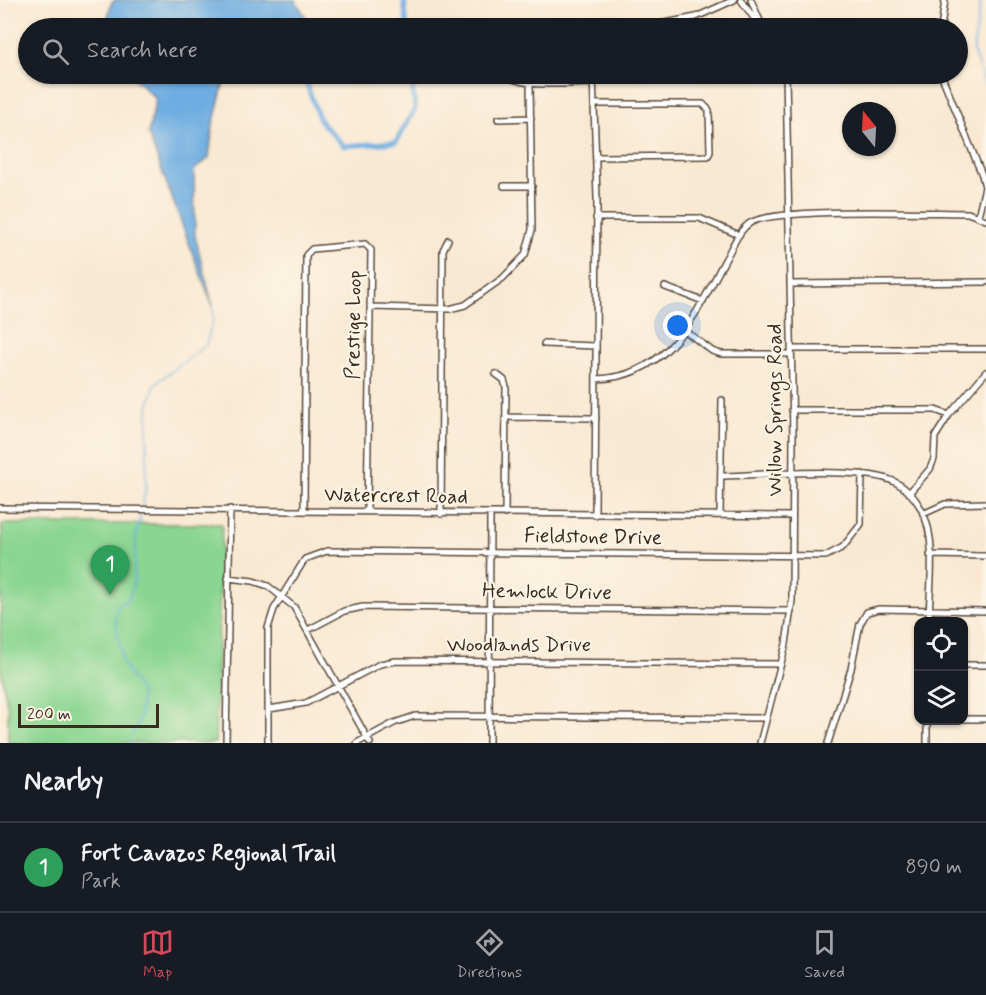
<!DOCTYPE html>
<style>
:root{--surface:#171b24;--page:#242831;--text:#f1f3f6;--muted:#9ea1a6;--line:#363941;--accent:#d1495b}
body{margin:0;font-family:Mynerve,sans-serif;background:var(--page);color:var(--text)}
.controls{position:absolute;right:18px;bottom:18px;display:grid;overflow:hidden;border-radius:12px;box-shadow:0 2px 4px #0004}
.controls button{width:54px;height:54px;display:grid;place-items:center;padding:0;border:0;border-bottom:2px solid var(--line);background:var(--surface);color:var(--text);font:30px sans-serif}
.compass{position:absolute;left:842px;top:102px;width:54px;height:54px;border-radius:50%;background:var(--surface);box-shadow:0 2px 4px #0004;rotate:342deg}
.scale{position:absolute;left:18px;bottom:15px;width:141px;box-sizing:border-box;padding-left:6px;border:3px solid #3b2a1e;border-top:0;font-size:16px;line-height:21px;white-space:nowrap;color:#3b2a1e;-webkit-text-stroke:4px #fcf5e5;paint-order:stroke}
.you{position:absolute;left:678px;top:326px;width:21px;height:21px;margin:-15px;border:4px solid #fff;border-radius:50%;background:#1a73e8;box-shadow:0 0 0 9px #1a73e833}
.badge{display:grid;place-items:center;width:39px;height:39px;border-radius:50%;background:var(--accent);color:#fff;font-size:20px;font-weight:700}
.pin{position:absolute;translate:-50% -50px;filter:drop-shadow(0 2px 3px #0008)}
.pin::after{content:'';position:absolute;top:32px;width:21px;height:18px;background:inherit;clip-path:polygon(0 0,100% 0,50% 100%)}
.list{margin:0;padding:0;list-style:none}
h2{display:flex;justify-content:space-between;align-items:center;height:78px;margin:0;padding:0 24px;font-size:26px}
h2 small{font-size:20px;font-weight:400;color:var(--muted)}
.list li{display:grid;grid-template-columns:39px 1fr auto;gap:18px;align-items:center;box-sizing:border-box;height:90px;padding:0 24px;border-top:2px solid var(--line)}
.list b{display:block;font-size:22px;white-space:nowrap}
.list p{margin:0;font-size:20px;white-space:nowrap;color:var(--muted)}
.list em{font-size:20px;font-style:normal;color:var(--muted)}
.icon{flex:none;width:33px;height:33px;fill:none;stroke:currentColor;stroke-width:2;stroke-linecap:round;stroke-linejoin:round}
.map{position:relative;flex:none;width:986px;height:743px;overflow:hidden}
.search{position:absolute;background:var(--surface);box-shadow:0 2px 4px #0004;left:18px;right:18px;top:18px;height:66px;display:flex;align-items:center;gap:15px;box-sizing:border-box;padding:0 21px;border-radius:33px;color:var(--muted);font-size:22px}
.sheet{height:168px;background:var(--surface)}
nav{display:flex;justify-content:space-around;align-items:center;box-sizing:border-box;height:84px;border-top:2px solid var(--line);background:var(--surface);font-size:16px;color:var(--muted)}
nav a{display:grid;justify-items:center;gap:3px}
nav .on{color:var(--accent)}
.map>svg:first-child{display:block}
.green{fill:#8ad591;stroke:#628058;stroke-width:1.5}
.water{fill:#6eade1;stroke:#546c80;stroke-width:1.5}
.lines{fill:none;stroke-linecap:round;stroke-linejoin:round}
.stream{stroke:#6eade1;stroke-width:1.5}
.canal{stroke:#6eade1;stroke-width:5}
.minor-casing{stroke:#584739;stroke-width:8}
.minor{stroke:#fff;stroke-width:5}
.labels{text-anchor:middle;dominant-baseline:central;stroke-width:4.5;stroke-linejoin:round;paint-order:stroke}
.street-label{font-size:21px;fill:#3b2a1e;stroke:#fcf5e5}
</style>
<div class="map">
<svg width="986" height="743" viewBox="0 0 986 743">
<rect width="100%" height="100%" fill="#fcf5e5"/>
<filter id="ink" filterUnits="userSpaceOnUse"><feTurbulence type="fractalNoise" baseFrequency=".0167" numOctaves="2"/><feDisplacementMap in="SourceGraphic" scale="12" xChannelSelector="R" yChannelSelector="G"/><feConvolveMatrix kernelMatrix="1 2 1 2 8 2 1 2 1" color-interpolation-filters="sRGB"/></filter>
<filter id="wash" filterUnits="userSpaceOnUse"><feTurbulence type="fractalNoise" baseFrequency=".008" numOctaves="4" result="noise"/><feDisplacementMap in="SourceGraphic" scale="24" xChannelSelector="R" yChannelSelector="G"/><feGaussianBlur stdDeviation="1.35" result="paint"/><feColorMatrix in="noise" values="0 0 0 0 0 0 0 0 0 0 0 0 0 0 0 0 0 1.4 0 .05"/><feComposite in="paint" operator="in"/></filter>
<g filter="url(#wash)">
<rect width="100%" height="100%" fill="#f9e9d3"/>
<path class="green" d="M2 524H222L215 743H8V710L0 665Z"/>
<path class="water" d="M115 0H295L307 19 298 28H105L111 4Z
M122 74H226L213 125 209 158 194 170 195 236 213 307 148 134 156 99 135 79Z"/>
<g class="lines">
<path class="stream" d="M981 0 973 51 986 86
M133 735 140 717 141 693 123 664 115 616 118 605 129 600 134 580 136 537 146 487 148 407 155 384 206 345 213 320V307
M130 743 131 740"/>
<path class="canal" d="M404 0 407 28
M303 74 320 121 344 146 396 142 415 109 411 74"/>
</g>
</g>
<g filter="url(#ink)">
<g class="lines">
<g class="minor-casing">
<path id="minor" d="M741 0 761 28
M751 0 763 28
M639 28 696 17 734 0
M941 28 945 0
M505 74C521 89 571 83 593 83
M593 74 597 198 595 515
M941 74 982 175 985 187 978 216
M594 104H703L709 110 710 152 708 156 596 157
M498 119 531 118
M504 186H532
M596 218H699L739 235
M790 284 986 282
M665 287 703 301
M371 307 449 309 465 305 503 278 525 255 532 230 530 82
M684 330 712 351 721 354H791
M544 344 595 346
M791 349H986
M496 374 504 380 506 387 505 514
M596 379C669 377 694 317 725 260 732 248 738 231 750 223 775 207 929 213 968 213L986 220
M792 410H935L949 415
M506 417 596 418
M721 476C758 475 867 466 895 482 916 493 927 515 930 538 934 565 929 595 929 622
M909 493 930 469 934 459 935 437 949 415 986 372
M0 508 792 516
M304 510 306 255 312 249 365 244 371 250 367 511
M441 514 443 250 448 240
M923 514 945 504 986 503
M720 515 722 400
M930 555 986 556
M228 578 253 581 268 586 294 607 370 743
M308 630 344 611 363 607 791 611
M964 665H986
M269 709 306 703 380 664 395 661 781 664
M964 719H986
M226 743 230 509
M268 743V628L274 609 305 559 327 551 826 556 843 547 861 524 862 474
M357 743 394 723 415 716 766 718
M489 743 490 514
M760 743 786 644 792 601 793 436 786 74
M828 743 851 669 860 624 867 612 879 609 986 611
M927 743V720"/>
</g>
<use href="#minor" class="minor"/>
</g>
</g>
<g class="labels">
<g class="street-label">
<text transform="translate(354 325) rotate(-89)">Prestige Loop</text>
<text transform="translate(775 410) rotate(-90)">Willow Springs Road</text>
<text transform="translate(396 496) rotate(1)">Watercrest Road</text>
<text transform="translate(593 537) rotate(1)">Fieldstone Drive</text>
<text transform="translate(547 592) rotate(1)">Hemlock Drive</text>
<text x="519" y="645">Woodlands Drive</text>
</g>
</g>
</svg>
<div class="controls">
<button><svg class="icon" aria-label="locate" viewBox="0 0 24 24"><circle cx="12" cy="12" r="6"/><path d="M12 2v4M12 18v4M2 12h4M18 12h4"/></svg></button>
<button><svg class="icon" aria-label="layers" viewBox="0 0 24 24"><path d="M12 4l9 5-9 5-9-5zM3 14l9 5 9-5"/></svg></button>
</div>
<svg class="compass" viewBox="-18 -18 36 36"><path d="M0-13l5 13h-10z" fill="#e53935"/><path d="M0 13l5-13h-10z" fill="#9ea1a6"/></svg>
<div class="scale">200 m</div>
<div class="you"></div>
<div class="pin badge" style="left:110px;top:595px;background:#2e9e5b">1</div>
<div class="search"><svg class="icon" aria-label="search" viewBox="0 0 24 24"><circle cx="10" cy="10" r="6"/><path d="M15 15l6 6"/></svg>Search here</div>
</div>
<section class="sheet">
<h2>Nearby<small></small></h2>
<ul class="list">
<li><span class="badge" style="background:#2e9e5b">1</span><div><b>Fort Cavazos Regional Trail</b><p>Park</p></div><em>890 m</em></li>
</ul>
</section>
<nav>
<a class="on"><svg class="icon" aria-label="map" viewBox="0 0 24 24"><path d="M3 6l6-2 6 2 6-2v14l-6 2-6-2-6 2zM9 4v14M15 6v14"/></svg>Map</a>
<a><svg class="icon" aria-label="directions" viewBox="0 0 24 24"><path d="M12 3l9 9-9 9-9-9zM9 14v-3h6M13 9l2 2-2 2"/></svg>Directions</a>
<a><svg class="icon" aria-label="saved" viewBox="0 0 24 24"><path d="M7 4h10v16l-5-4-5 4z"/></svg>Saved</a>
</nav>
